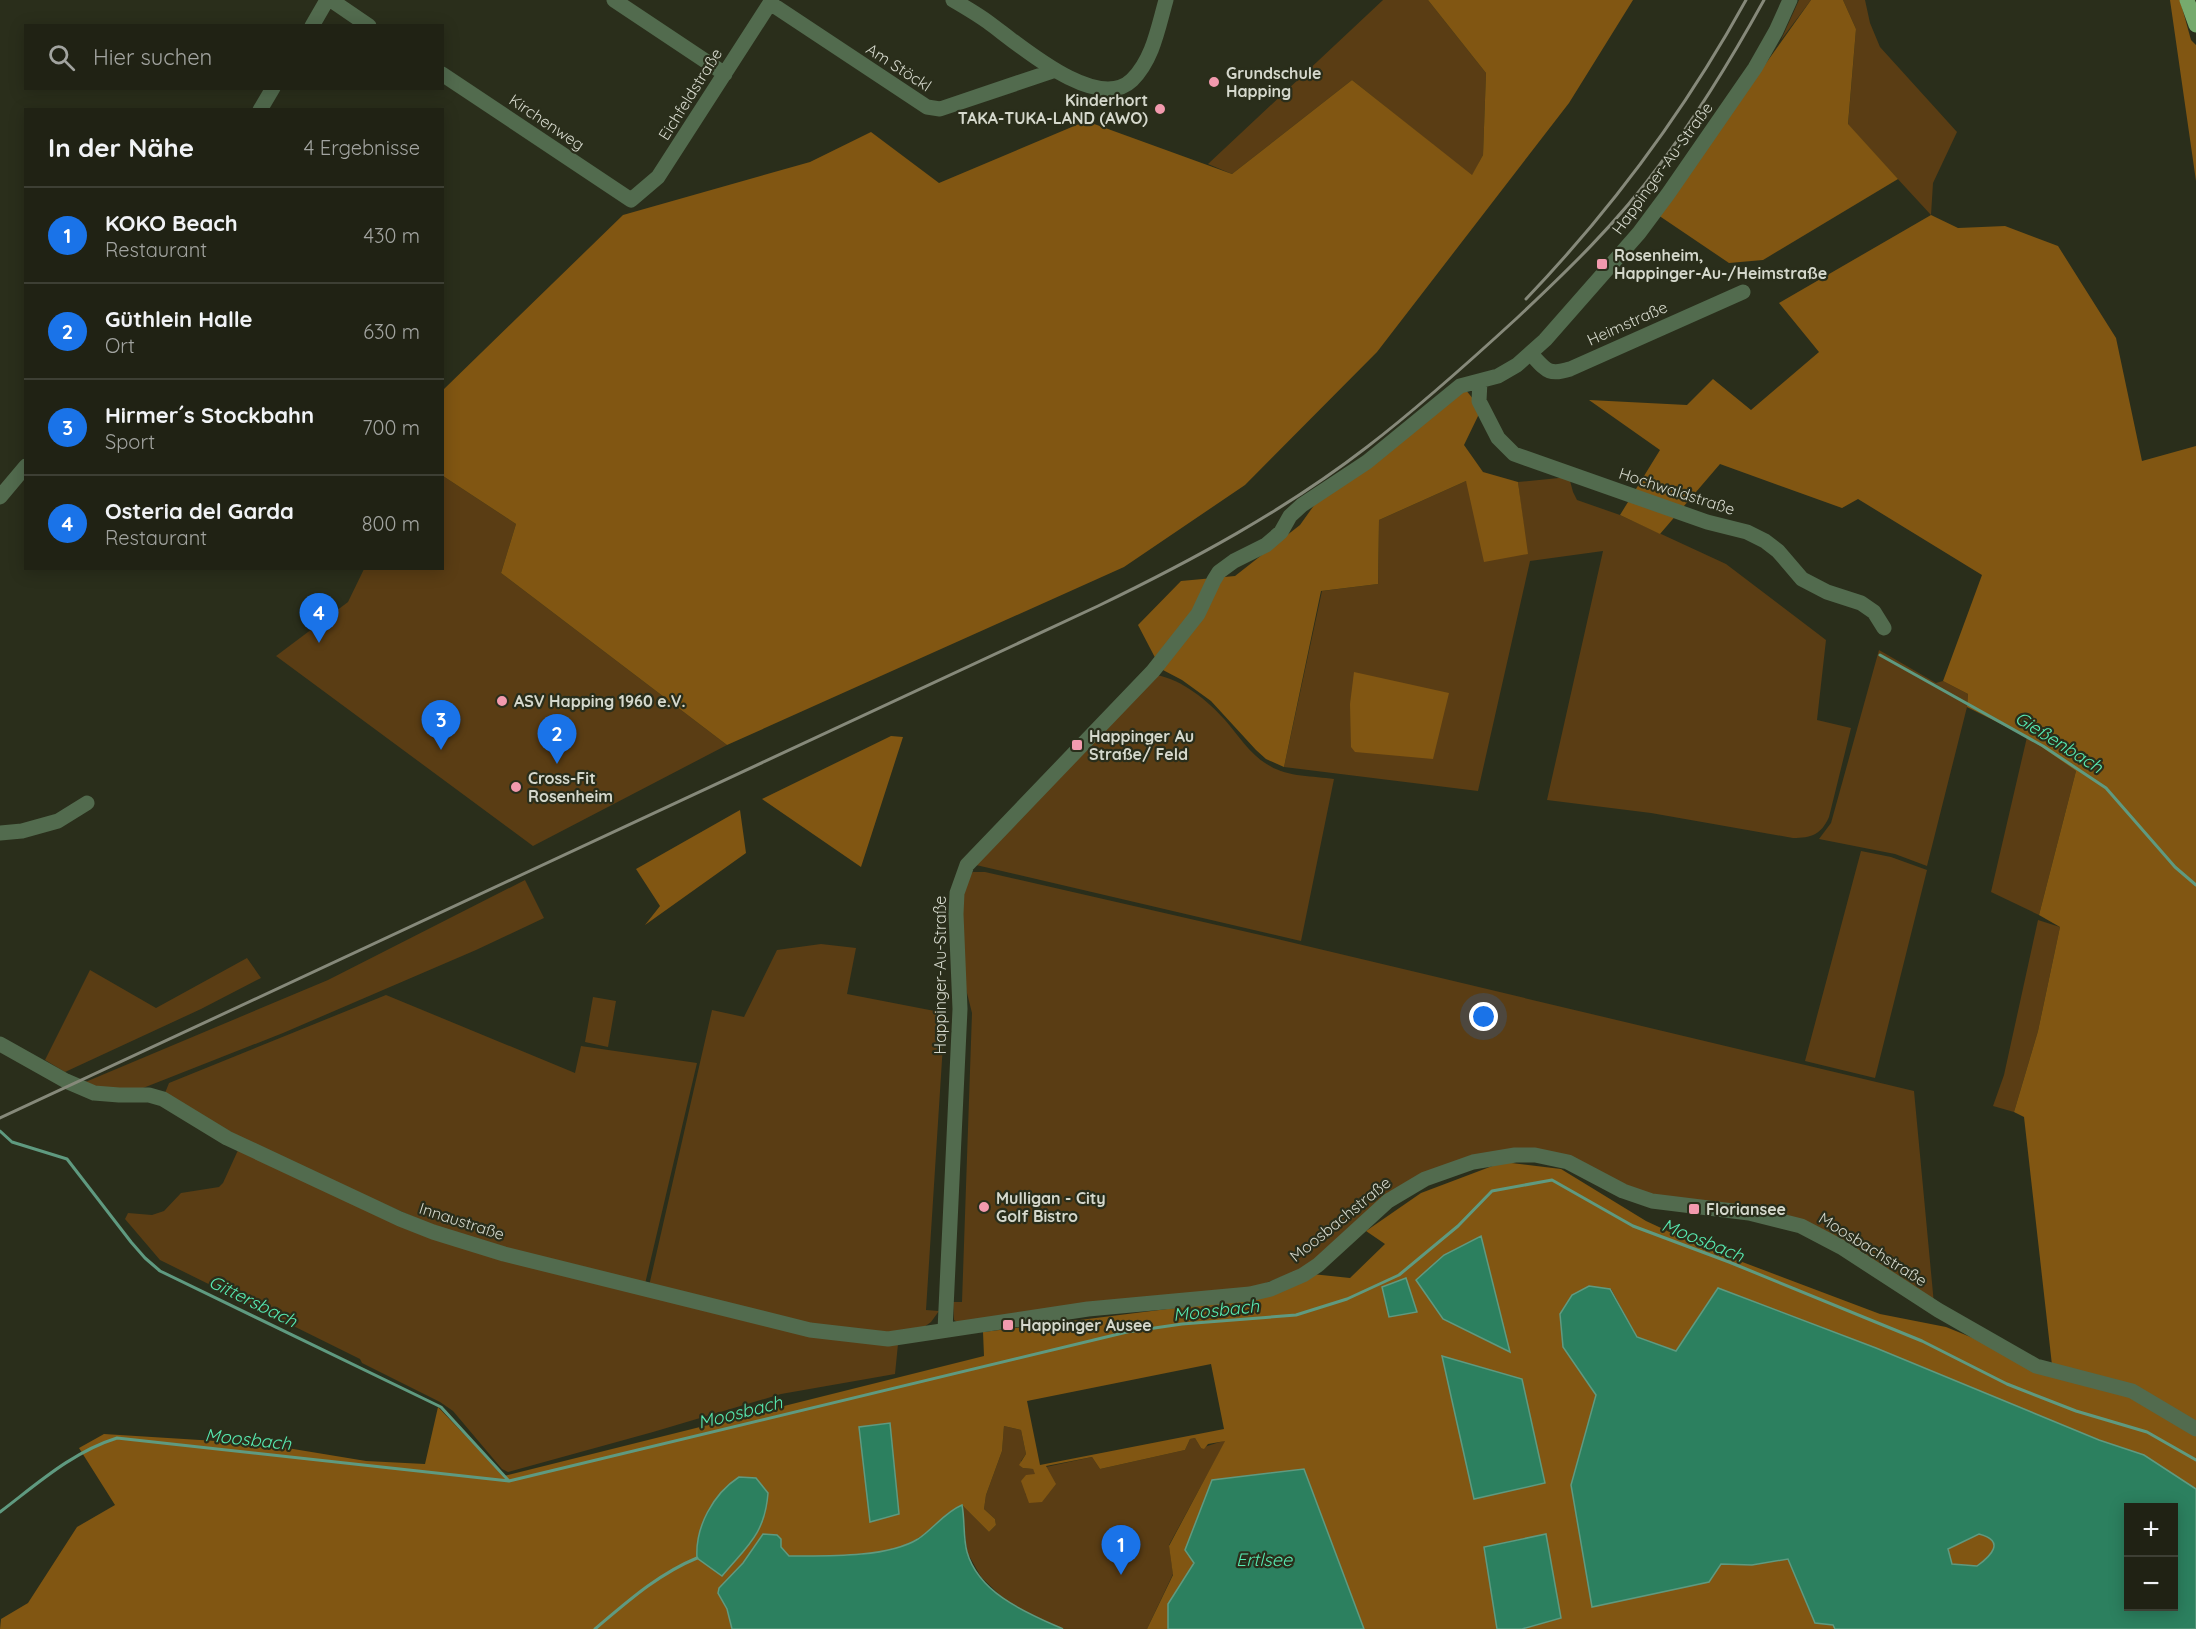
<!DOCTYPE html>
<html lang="de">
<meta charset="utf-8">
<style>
:root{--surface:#202214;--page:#2d2f22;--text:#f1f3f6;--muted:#a2a4a0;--line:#3d3f34;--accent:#1a73e8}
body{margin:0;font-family:Quicksand,sans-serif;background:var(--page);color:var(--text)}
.controls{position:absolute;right:18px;bottom:18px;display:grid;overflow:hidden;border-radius:0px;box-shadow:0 3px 15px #0003}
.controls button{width:54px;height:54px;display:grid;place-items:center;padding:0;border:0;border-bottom:2px solid var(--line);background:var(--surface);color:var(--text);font:30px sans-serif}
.you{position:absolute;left:1484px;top:1017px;width:21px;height:21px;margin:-15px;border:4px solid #fff;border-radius:50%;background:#1a73e8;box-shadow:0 0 0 9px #1a73e833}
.badge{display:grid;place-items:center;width:39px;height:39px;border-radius:50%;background:var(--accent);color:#fff;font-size:20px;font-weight:700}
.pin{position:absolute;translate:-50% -50px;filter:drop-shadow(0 2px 3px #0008)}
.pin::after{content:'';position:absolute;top:32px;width:21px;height:18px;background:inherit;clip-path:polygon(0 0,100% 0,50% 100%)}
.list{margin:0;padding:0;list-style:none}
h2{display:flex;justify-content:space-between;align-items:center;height:78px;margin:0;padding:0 24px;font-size:26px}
h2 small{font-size:20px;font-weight:400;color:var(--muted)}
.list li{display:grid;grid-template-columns:39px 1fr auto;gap:18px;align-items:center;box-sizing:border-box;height:96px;padding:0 24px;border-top:2px solid var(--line)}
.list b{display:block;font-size:22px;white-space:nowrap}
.list p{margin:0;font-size:20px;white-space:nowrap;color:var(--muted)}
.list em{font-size:20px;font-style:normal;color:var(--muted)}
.icon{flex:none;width:33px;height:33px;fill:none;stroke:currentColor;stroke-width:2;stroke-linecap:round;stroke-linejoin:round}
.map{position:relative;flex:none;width:2196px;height:1629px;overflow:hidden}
.search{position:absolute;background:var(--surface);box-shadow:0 3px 15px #0003;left:24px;top:24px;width:420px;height:66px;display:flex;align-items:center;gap:15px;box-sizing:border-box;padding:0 21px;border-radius:0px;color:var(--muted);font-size:22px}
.panel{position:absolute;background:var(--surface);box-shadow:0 3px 15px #0003;left:24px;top:108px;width:420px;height:462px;border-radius:0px}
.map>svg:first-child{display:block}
.green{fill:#5a3d14}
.forest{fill:#815612;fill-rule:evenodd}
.water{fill:#2c805f;stroke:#5f9a80;stroke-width:1.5;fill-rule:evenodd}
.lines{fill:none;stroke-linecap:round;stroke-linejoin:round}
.stream{stroke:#5f9a80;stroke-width:3}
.minor{stroke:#526b4e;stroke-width:15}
.major{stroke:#76aa6d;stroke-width:15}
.rail{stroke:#86897a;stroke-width:3}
.poi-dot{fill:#f29aae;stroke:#2a2e1b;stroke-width:2}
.labels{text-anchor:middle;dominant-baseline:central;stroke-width:4.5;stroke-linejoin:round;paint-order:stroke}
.street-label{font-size:16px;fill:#d5d8cc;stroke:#2a2e1b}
.poi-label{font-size:16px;font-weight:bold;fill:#d5d8cc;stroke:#2a2e1b;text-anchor:start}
.water-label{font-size:18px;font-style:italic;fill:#57eab1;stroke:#2a2e1b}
</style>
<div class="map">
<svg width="2196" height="1629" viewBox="0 0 2196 1629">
<rect width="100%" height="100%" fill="#2a2e1b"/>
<path class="green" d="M1383 0H1428L1486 73 1483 155 1472 176 1352 80 1232 174 1208 164Z
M1799 0H1811L1781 40Z
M1843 0H1865L1870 23 1880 47 1957 132 1933 183 1931 215 1848 125 1856 29Z
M443 476 516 524 501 573 727 745 533 846 276 656 348 602 364 569 442 568Z
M1569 477 1573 492 1577 500 1620 515 1726 564 1826 640 1817 720 1851 728 1829 817C1821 835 1811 838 1793 838L1651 813 1547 800 1603 551 1530 561 1478 791 1284 767 1322 591 1378 584 1379 520 1466 481 1527 554 1518 482Z
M1879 650 1936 683 1943 681 1968 694 1967 707 1927 866 1895 854 1819 839 1831 823Z
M1156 675C1183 680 1207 700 1225 720 1239 736 1251 756 1270 766 1288 777 1314 776 1334 779L1301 941 976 865Z
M2027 737 2076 771 2039 915 1991 892Z
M1861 851 1891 857 1927 870 1875 1078 1805 1061Z
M973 872H985L1269 937 1914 1091 1934 1304 1831 1238 1653 1198 1553 1155 1432 1171 1302 1269 1250 1289 957 1322 954 1320 953 1302H962L972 1013 964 981 961 901 969 875Z
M525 880 544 918 476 950 283 1033 138 1090 108 1089 83 1083 328 980Z
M2038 920 2060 927 2038 1031 2014 1112 1993 1106 2004 1075Z
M821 944 856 948 847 994 945 1013 926 1310 939 1311 931 1322 924 1327 895 1334 833 1329 649 1286 712 1010 744 1017 777 950Z
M247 958 261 978 201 1009 65 1072 45 1060 90 970 156 1008Z
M386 995 575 1073 581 1046 697 1063 645 1284 460 1237 260 1150 165 1093 169 1083Z
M593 997 616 1001 608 1047 585 1042Z
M239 1148 402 1224 898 1344 895 1374 781 1394 653 1432 508 1472 502 1469 453 1411 440 1402 362 1363 360 1359 160 1260 125 1219 128 1213 152 1215 164 1211 181 1193 219 1187 223 1183Z
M1004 1426 1021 1430 1026 1454 1021 1461 1023 1468 1033 1469 1036 1474 1025 1495 1046 1467 1092 1457 1100 1469 1185 1450 1190 1439 1195 1438 1201 1448 1226 1440 1169 1545 1173 1574 1147 1629H1063L1023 1611 1005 1600 981 1577 967 1552 962 1505 989 1532 996 1525 995 1519 984 1509 986 1495 1002 1451Z"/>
<path class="forest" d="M1428 0H1633L1569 103 1377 352 1245 485 1124 567 727 745 501 573 516 524 443 476 442 392 444 389 623 215 810 162 871 132 939 183 1086 121 1232 174 1352 80 1472 175 1483 155 1486 73Z
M1811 0H1843L1856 29 1848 124 1898 179 1763 260 1729 263 1658 215Z
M2170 0H2180L2191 40 2196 45V181Z
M1931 215 1958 228 2005 226 2058 246 2116 338 2142 461 2196 446V1489L2144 1455 2099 1440 1876 1348 1718 1288 1677 1351 1637 1337 1611 1289 1563 1347 1596 1395 1571 1485 1721 1564 1752 1565 1788 1559 1815 1623 1833 1625 1835 1629H1522L1561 1618 1545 1534 1485 1547 1497 1629H1364L1304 1469 1194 1563 1168 1604V1629H1147L1173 1575 1169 1546 1225 1441 1208 1444 1204 1449 1201 1448 1195 1438 1190 1439 1185 1450 1100 1469 1092 1457 1046 1466 1056 1484 1042 1502 1029 1503 1021 1481 1026 1475 1035 1474 1033 1469 1023 1468 1019 1465 1026 1454 1021 1430 1004 1426 1002 1451 986 1495 984 1509 995 1519 996 1525 989 1532 962 1505C945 1512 933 1529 917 1539 886 1558 825 1556 789 1556L781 1547 777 1535 764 1534 743 1563 719 1589 718 1593 727 1609 732 1629H0L1 1619 28 1603 77 1527 115 1505 79 1448 104 1434 263 1444 366 1461 425 1464 438 1407 504 1476 984 1356 983 1332 1263 1297 1312 1274 1350 1278 1385 1244 1366 1231 1421 1193 1503 1162 1561 1169 1646 1221 1700 1246 1880 1314 1946 1327 1978 1340 2052 1365 2024 1117 2014 1112 2038 1031 2060 927 2039 915 2076 771 2027 737 1967 707 1968 694 1943 681 1982 575 1858 499 1842 508 1720 464 1660 534 1620 515 1660 450 1589 400 1687 405 1713 379 1751 410 1819 352 1779 303ZM1211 1364 1224 1429 1040 1465 1027 1401ZM890 1423 899 1514 870 1522 859 1427Z
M1465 389 1474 400 1479 414 1464 445 1483 472 1518 482 1528 554 1484 562 1466 481 1379 520 1378 584 1321 591 1284 767 1266 759 1256 750 1211 701 1182 680 1161 669 1138 625 1181 581 1235 576 1300 525 1315 504Z
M1354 672 1449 693 1433 759 1355 752 1351 747 1350 704Z
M891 736 903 737 861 867 762 799Z
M740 810 746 853 645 925 660 906 636 869Z
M1979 1534C2006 1541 1991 1556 1977 1566L1952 1564 1948 1549Z"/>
<path class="water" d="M1481 1236 1510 1352 1443 1319 1416 1280 1444 1255Z
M1406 1278 1417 1312 1389 1317 1382 1287Z
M1589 1286 1610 1289 1637 1337 1676 1351 1718 1288 1876 1348 2099 1440 2144 1455 2196 1489V1629H1835L1833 1625 1815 1623 1788 1559 1752 1565 1721 1564 1709 1582 1592 1607 1571 1485 1596 1395 1563 1347 1560 1314 1572 1295ZM2128 1508H2174V1606H2128ZM1979 1534C2006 1541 1991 1556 1977 1566L1952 1564 1948 1549Z
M1442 1356 1522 1379 1545 1483 1474 1499Z
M890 1423 899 1514 870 1522 859 1427Z
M1304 1469 1364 1629H1168V1604L1194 1563 1185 1550 1212 1480Z
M739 1477 756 1478 768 1493C765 1534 747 1546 722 1576L697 1558C695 1527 713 1494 739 1477Z
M962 1505C965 1520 963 1537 967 1552 979 1594 1027 1613 1063 1629H732L727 1609 718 1593 719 1588 743 1563 763 1534 777 1535 781 1539V1547L789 1556C825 1556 887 1558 918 1539 933 1529 945 1512 962 1505Z
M1546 1534 1561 1618 1522 1629H1497L1484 1547Z"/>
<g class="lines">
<path class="stream" d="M1880 655 2043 746 2106 788 2175 867 2196 885
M0 1131 12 1142 67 1159 131 1242 145 1258 160 1271 441 1407 508 1480
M0 1512C37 1484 72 1452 117 1438L509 1481 1127 1332 1182 1324 1296 1315 1347 1299 1399 1275 1458 1226 1492 1191 1552 1180 1633 1226 1729 1262 1922 1341 2007 1384 2076 1411 2147 1432 2196 1460
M595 1629C627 1602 658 1574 697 1558"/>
<path class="minor" d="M331 0 369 26
M614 0 725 74
M953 0C965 7 977 14 988 22 1017 43 1097 114 1132 80 1153 59 1158 28 1166 0
M770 3 927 107 940 109 1053 71
M312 26 327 0
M442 74 631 200 658 177 772 0
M260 110 273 88
M1531 354C1546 370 1548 376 1570 369L1743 292
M1480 381 1479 401 1498 438 1514 454 1707 522 1747 532 1765 541 1778 551 1802 579 1827 592 1861 603 1874 612 1884 628
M0 497 26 466
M0 833 22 831 58 821 87 803
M0 1044 66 1081 94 1093 119 1095H149L163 1099 227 1138 400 1219 433 1232 504 1254 810 1330 888 1339 1088 1309 1250 1294 1271 1289 1303 1275 1318 1265 1388 1201 1425 1179 1473 1162 1515 1155H1535L1568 1162 1623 1191 1652 1201 1749 1213 1801 1226 1841 1247 1938 1310 2036 1366 2132 1391 2196 1429
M945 1330 960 1009 956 914 957 893 967 865 1153 671 1198 614 1214 580 1219 572 1234 561 1266 545 1281 532 1290 516 1302 505 1367 462 1460 386 1498 376 1517 365 1545 340 1639 233 1668 194 1755 68 1776 31 1790 0"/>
<path class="major" d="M2187 0 2196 25"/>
<path class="rail" d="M1526 299C1612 209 1686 109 1746 0
M0 1118 1098 606C1191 561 1284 511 1367 447 1419 407 1468 363 1517 318 1567 271 1617 223 1658 167 1698 114 1732 58 1764 0"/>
</g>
<g class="poi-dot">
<circle cx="1214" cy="82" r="6"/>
<circle cx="1160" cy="109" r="6"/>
<rect x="1596" y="258" width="12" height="12" rx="3"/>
<circle cx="502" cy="701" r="6"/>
<rect x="1071" y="739" width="12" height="12" rx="3"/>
<circle cx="516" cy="787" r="6"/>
<circle cx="984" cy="1207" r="6"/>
<rect x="1688" y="1203" width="12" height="12" rx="3"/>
<rect x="1002" y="1319" width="12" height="12" rx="3"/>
</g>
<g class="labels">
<g class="street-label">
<text transform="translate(899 67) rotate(33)">Am Stöckl</text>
<text transform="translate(690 94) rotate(-58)">Eichfeldstraße</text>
<text transform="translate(547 122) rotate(34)">Kirchenweg</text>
<text transform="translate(1662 168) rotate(-54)">Happinger-Au-Straße</text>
<text transform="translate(1627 323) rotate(-24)">Heimstraße</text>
<text transform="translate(1677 491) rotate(18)">Hochwaldstraße</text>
<text transform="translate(940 975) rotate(-90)">Happinger-Au-Straße</text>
<text transform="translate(1340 1219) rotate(-39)">Moosbachstraße</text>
<text transform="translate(462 1221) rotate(18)">Innaustraße</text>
<text transform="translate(1873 1249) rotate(32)">Moosbachstraße</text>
</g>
<g class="poi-label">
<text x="1226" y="73">Grundschule<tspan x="1226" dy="18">Happing</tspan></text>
<text x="1148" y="100" text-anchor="end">Kinderhort<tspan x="1148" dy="18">TAKA-TUKA-LAND (AWO)</tspan></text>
<text x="1614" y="255">Rosenheim,<tspan x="1614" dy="18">Happinger-Au-/Heimstraße</tspan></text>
<text x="514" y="701">ASV Happing 1960 e.V.</text>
<text x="1089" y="736">Happinger Au<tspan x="1089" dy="18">Straße/ Feld</tspan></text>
<text x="528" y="778">Cross-Fit<tspan x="528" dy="18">Rosenheim</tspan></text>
<text x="996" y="1198">Mulligan - City<tspan x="996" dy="18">Golf Bistro</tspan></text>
<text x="1706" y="1209">Floriansee</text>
<text x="1020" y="1325">Happinger Ausee</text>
</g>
<g class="water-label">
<text transform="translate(2059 742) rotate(32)">Gießenbach</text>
<text transform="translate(1703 1240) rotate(22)">Moosbach</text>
<text transform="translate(253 1301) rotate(26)">Gittersbach</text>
<text transform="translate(1216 1310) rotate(-6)">Moosbach</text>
<text transform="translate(740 1412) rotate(-14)">Moosbach</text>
<text transform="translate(248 1439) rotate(6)">Moosbach</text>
<text x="1264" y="1559">Ertlsee</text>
</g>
</g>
</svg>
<div class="controls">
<button>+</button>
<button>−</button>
</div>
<div class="you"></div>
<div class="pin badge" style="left:1121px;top:1575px">1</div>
<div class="pin badge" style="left:557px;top:764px">2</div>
<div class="pin badge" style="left:441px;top:750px">3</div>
<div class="pin badge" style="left:319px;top:643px">4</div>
<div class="search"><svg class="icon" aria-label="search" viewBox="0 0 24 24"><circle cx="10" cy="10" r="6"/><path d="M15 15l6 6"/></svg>Hier suchen</div>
<section class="panel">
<h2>In der Nähe<small>4 Ergebnisse</small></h2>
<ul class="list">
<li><span class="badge">1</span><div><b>KOKO Beach</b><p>Restaurant</p></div><em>430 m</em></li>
<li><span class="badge">2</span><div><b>Güthlein Halle</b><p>Ort</p></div><em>630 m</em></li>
<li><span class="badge">3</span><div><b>Hirmer´s Stockbahn</b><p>Sport</p></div><em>700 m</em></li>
<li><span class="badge">4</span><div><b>Osteria del Garda</b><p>Restaurant</p></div><em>800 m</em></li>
</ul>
</section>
</div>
